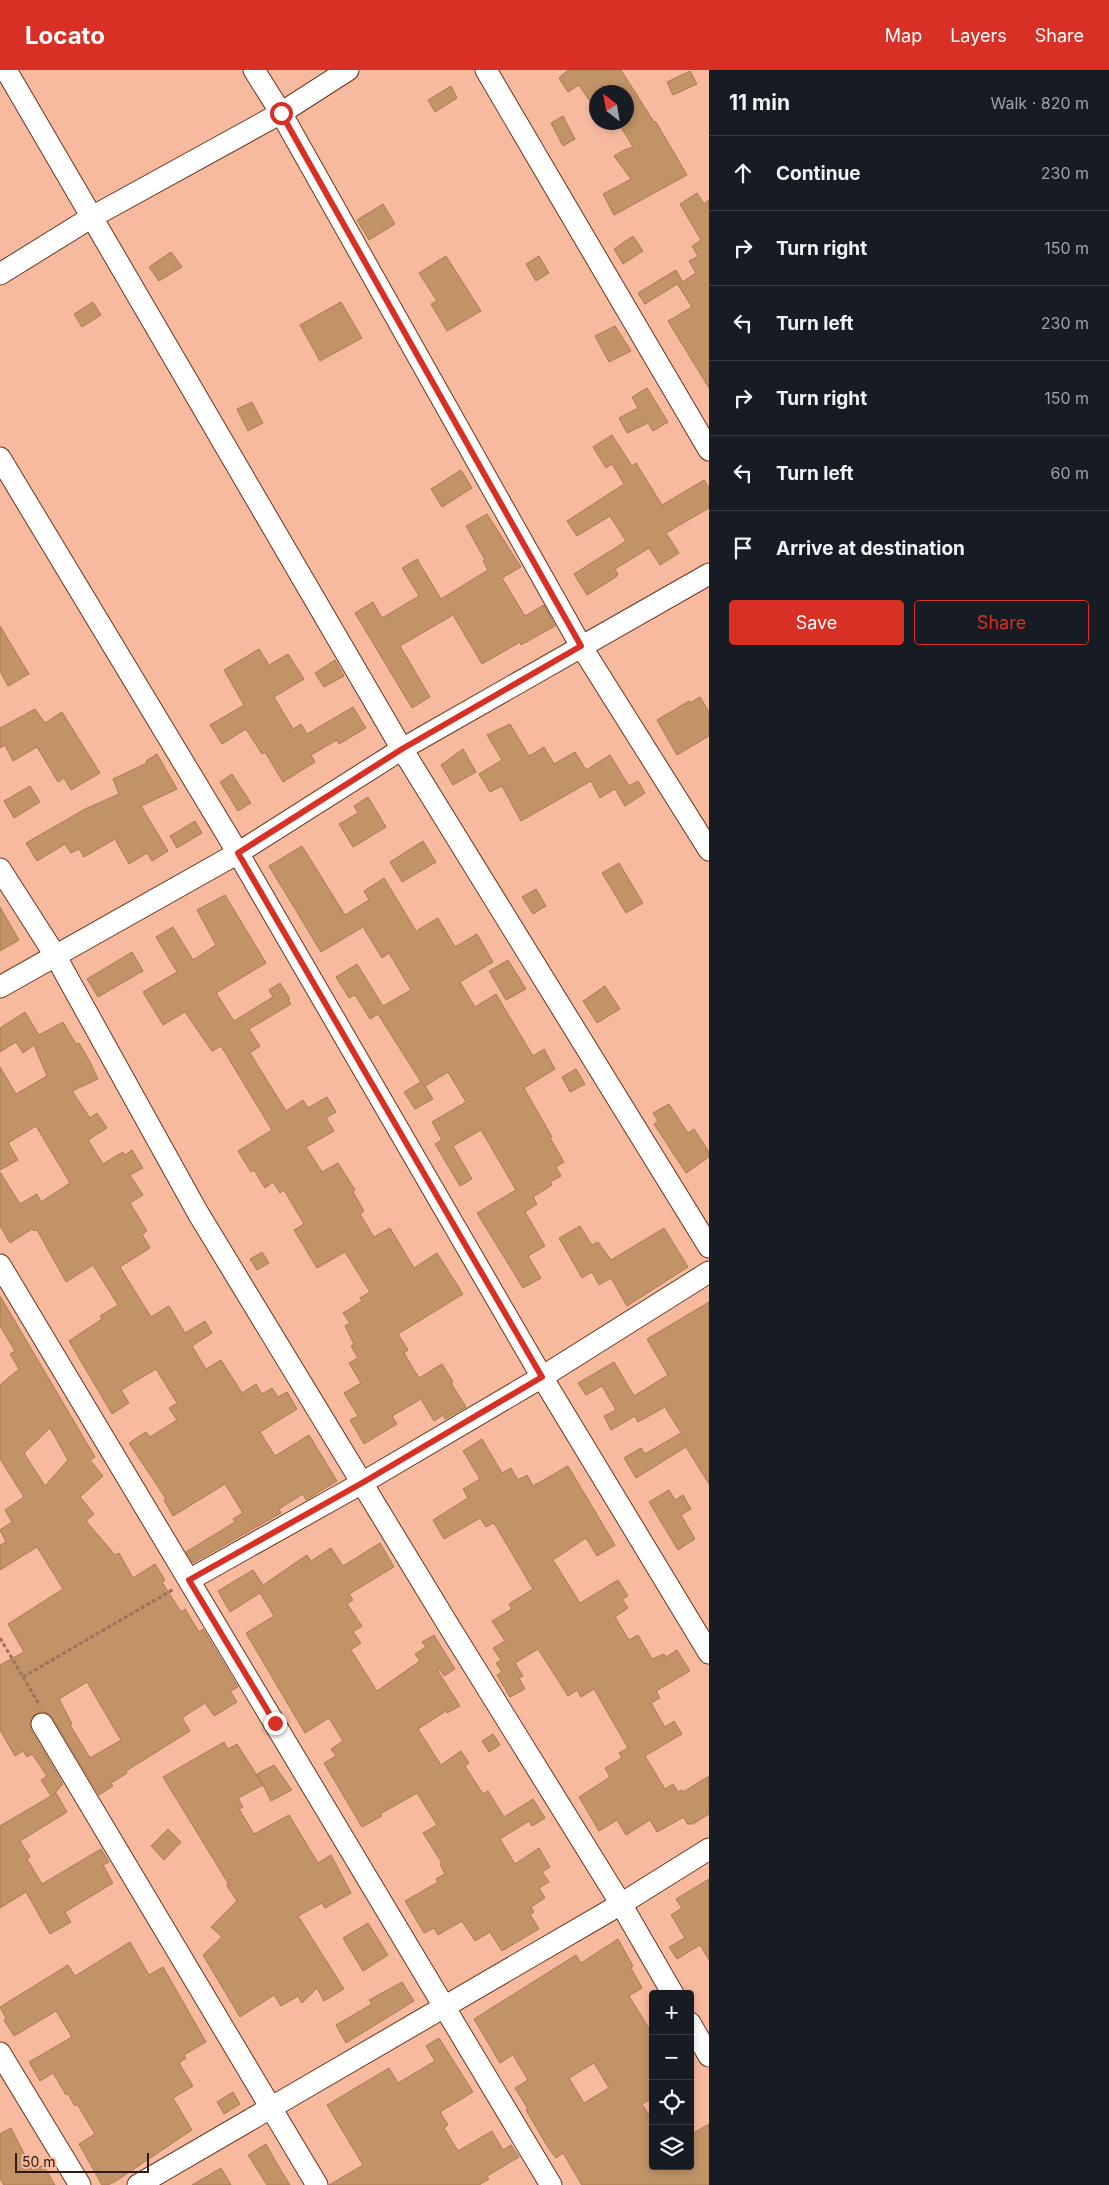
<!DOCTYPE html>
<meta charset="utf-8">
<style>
:root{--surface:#171b24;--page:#242831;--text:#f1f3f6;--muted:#9ea1a6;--line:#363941;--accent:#d93025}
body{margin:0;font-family:Inter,sans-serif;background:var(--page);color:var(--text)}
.controls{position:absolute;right:15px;bottom:15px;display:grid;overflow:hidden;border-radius:5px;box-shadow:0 2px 8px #0003}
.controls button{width:45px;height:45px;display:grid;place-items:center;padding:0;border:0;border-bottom:1px solid var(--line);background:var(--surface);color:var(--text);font:25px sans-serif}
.compass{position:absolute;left:589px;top:15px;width:45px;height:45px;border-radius:50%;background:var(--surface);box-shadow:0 2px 8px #0003;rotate:329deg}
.scale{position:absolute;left:15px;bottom:12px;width:134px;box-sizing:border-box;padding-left:5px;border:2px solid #30190f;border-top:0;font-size:14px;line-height:18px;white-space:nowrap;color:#30190f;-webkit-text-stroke:4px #f8ba9f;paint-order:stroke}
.stop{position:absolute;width:15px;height:15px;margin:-11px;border:4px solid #d93025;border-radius:50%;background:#fff}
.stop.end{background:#d93025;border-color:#fff;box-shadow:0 1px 5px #0008}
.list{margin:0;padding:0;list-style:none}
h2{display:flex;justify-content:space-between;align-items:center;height:65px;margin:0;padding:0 20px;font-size:21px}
h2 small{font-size:16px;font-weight:400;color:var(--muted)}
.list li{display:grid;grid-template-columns:32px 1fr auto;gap:15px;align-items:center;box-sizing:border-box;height:75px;padding:0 20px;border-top:1px solid var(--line)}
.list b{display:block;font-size:19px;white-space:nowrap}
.list em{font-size:16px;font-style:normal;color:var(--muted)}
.actions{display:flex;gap:10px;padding:15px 20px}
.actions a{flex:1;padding:11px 0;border:1px solid var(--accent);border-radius:5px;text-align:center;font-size:18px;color:var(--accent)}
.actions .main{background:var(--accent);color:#fff}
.icon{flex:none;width:28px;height:28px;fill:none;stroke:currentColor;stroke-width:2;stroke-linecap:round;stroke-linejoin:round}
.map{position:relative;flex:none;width:709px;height:2115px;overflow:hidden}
header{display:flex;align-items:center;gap:30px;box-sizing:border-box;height:70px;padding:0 25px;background:var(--accent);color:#fff}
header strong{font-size:24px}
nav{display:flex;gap:28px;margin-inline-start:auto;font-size:18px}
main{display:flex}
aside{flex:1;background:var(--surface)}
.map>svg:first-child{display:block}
.building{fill:#c19367;stroke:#a97c51;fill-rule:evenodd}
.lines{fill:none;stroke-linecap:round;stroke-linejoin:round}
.minor-casing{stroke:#69361e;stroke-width:23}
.path{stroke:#9d715e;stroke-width:3;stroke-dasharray:4 2.5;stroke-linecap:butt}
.minor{stroke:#fff;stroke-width:21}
.route{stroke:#d93025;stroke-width:6}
</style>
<header>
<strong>Locato</strong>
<nav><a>Map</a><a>Layers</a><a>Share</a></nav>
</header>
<main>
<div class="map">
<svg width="709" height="2115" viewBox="0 0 709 2115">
<rect width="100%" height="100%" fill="#f8ba9f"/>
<path class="building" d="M568 0H621L654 52H656L687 105 614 145 603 124 631 109 614 86 624 80 633 77 618 52H626V22H596V40L579 15 568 22 559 8Z
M690 1 697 14 673 25 667 12Z
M451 16 457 28 435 42 428 30Z
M563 46 575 69 563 76 551 53Z
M697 123 704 134 709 130V318L668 251 692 237 678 215 696 203 689 191 698 186 692 176 701 170 680 134Z
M383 134 395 154 369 170 357 150Z
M633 166 643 181 623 194 614 179Z
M171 182 182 197 159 211 149 197Z
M446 186 481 241 447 261 431 234 437 231 419 203Z
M539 186 549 203 536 211 526 194Z
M676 200 682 211 645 234 638 223Z
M93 232 101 245 82 257 74 244Z
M341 232 362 268 320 291 300 255Z
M615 256 631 281 609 292 595 266Z
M647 318 668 352 653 361 648 353 627 363 619 348 638 338 632 327Z
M252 332 263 353 248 361 237 339Z
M612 365 632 396 636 393 662 435 704 410 709 417V438L666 463 679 483 660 495 649 478 615 499 618 504 616 507 587 525 574 504 626 471 610 446 577 466 567 451 624 414 612 394 606 398 593 377Z
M461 400 472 418 442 437 431 419Z
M487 444 521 497 502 508 525 546 544 535 555 556 521 575 520 572 482 594 453 545 400 576 430 627 412 638 355 543 373 532 382 548 419 526 402 498 417 489 441 529 488 500 483 491 485 490 466 456Z
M0 556 29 604 8 616 0 601Z
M259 579 269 595 288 584 304 609 274 627 293 659 301 654 307 664 353 637 366 658 339 674 337 670 311 685 315 692 283 712 265 682 262 684 246 659 222 674 210 655 244 635 224 600Z
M335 590 344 606 324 617 315 603Z
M700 627 709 642V666L677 685 657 650 689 631 690 633Z
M35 639 45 653 62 642 100 703 71 720 64 708 58 712 37 677 13 691 5 675 0 678V658Z
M510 654 529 686 544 677 554 694 575 682 586 700 610 685 629 716 638 711 645 723 625 736 615 719 600 728 591 711 521 751 502 716 490 722 479 704 502 690 487 665Z
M463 679 476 702 453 715 441 695Z
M157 684 177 719 141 736 168 781 152 791 147 783 129 794 115 769 84 787 79 779 71 783 65 774 37 791 26 773 85 739 119 724 113 709 147 693 146 691Z
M232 704 251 733 238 741 220 712Z
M30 716 40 732 14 748 4 731Z
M368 727 386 757 353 777 339 754 358 743 354 736Z
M195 751 202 763 177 778 170 766Z
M423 771 436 792 402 812 390 792Z
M302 776 345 845 369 830 364 821 384 808 416 861 438 848 455 877 477 864 493 892 460 912 475 937 496 924 533 986 544 979 555 999 524 1018 552 1067 550 1068 564 1092 556 1097 561 1106 550 1112 552 1115 533 1127 537 1134 525 1142 545 1176 528 1186 541 1208 523 1218 477 1143 516 1120 481 1060 453 1076 472 1109 460 1116 435 1074 442 1070 432 1052 466 1032 448 1002 425 1016 433 1029 415 1039 404 1022 421 1012 378 944 370 949 355 925 349 928 336 907 357 894 383 936 411 920 389 883 382 888 363 857 321 882 269 796Z
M619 793 643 833 626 843 602 803Z
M536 819 546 836 533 844 522 827Z
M225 825 266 893 216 923 234 951 273 927 269 920 280 913 290 929 288 930 291 934 249 959 260 976 250 983 286 1041 303 1030 308 1038 327 1027 336 1042 326 1048 334 1061 306 1077 322 1102 338 1093 355 1120 353 1122 364 1141 360 1144 374 1167 390 1158 414 1198 437 1183 463 1224 398 1264 408 1280 404 1283 419 1308 442 1294 453 1312 451 1313 466 1337 445 1349 443 1345 434 1351 421 1329 392 1346 397 1354 364 1374 350 1350 358 1346 344 1323 361 1313 349 1293 358 1288 351 1276 354 1274 345 1256 350 1253 343 1243 362 1231 360 1228 370 1222 345 1182 317 1198 294 1160 304 1154 284 1120 280 1123 273 1112 265 1118 254 1100 251 1102 238 1081 272 1060 221 976 212 981 185 942 163 955 143 922 177 902 156 867 173 857 193 890 216 875 197 840Z
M0 837 19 870 0 881Z
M132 882 143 901 98 927 87 909Z
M508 890 526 919 506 930 489 901Z
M605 916 620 939 597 953 583 931Z
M25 942 39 965 63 952 76 974 79 973 90 992 98 1009 72 1021 90 1048 97 1043 107 1058 88 1070 103 1094 123 1082 125 1085 132 1080 143 1098 130 1105 143 1125 130 1133 147 1161 142 1164 150 1178 120 1197 151 1247 169 1236 185 1263 205 1251 212 1263 192 1276 206 1299 221 1290 242 1323 256 1314 262 1324 272 1318 278 1327 287 1322 297 1339 260 1362 275 1386 309 1365 337 1411 306 1430 303 1424 279 1439 281 1443 193 1493 186 1482 235 1452 233 1449 243 1443 225 1414 173 1446 164 1430 166 1429 129 1373 146 1362 150 1367 177 1350 169 1338 177 1333 156 1299 121 1320 129 1333 112 1344 69 1271 102 1249 100 1246 118 1235 93 1195 66 1212 37 1160 34 1161 32 1159 10 1173 0 1156V1102L20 1134 37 1124 41 1132 70 1113 36 1056 8 1073 18 1090 0 1100V997L16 1024 47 1006 34 975 23 983 16 972 0 982V958Z
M576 999 585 1014 570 1022 562 1007Z
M669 1034 688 1063 694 1059 709 1082V1087L686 1103 654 1054 658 1051 653 1043Z
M580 1156 592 1175 598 1172 611 1190 664 1158 688 1197 627 1236 611 1208 599 1215 592 1202 582 1208 559 1168Z
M262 1182 269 1193 257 1200 250 1189Z
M0 1226 95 1387 90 1390 103 1406 80 1427 94 1444 86 1451 115 1485 119 1483 133 1508 155 1494 165 1510 162 1512 181 1542 185 1539 199 1562 203 1559 238 1617 230 1621 237 1632 214 1646 205 1633 182 1648 190 1661 126 1701 127 1703 111 1713 113 1716 99 1725 52 1647 48 1643 41 1642 31 1648 30 1654 31 1660 63 1714 53 1725 56 1723 67 1742 20 1771 30 1787 27 1789 42 1814 101 1779 109 1792 103 1795 113 1813 65 1842 71 1852 50 1864 26 1822 0 1838V1756L51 1726 41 1710 47 1706 32 1684 27 1687 23 1681 15 1686 0 1660V1595L24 1582 8 1554 63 1519 37 1477 0 1500V1475L6 1472 0 1460 12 1452 5 1440 24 1427 0 1389V1315L19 1299 10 1284 15 1281 0 1256ZM50 1358 68 1390 45 1416 24 1383ZM87 1612 121 1670 90 1688 70 1655 72 1654 59 1629Z
M709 1232V1414L686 1377 636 1408 624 1388 641 1378 645 1384 681 1363 665 1337 638 1352 635 1346 611 1360 604 1346 616 1340 602 1316 586 1325 578 1313 614 1292 634 1326 668 1305 647 1269Z
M482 1369 502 1403 511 1398 518 1410 527 1405 533 1416 568 1396 615 1475 597 1486 586 1468 553 1490 580 1533 618 1510 628 1526 622 1529 628 1538 615 1547 629 1570 638 1565 652 1589 664 1584 666 1587 677 1580 690 1601 656 1621 660 1628 651 1633 665 1657 674 1651 682 1664 645 1686 665 1719 673 1714 678 1722 682 1720 683 1722 709 1706V1744L693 1754H687L684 1747 657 1762 650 1750 626 1765 617 1750 599 1761 579 1727 610 1707 605 1698 622 1688 619 1683 628 1678 594 1619 581 1627 577 1620 568 1626 538 1579 515 1593 523 1606 519 1608 525 1619 510 1627 497 1605 502 1602 496 1593 501 1590 493 1578 505 1571 492 1551 512 1539 509 1534 533 1519 494 1453 486 1457 480 1448 444 1469 433 1450 468 1428 463 1419 480 1409 463 1381Z
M669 1420 675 1430 683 1425 691 1439 681 1445 695 1469 678 1480 649 1432Z
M380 1473 394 1497 349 1524 353 1530 347 1534 362 1556 353 1562 361 1573 351 1580 377 1621 420 1591 415 1584 426 1577 422 1572 434 1565 455 1599 444 1606 440 1599 438 1601 460 1636 447 1643 446 1641 418 1659 441 1695 461 1681 469 1693 465 1696 483 1724 488 1721 504 1747 533 1729 545 1748 532 1756 529 1751 500 1769 515 1794 539 1778 550 1797 542 1802 549 1812 539 1818 545 1828 531 1837 534 1842 530 1844 539 1859 502 1881 490 1862 475 1871 462 1851 438 1865 434 1858 424 1863 405 1831 438 1812 436 1809 445 1804 440 1794 442 1793 423 1763 437 1755 417 1723 380 1744 382 1746 362 1757 324 1693 336 1686 331 1679 343 1671 329 1648 305 1663 246 1563 274 1546 260 1523 230 1542 218 1521 253 1500 263 1515 307 1485 311 1491 331 1478 343 1496Z
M493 1664 500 1675 489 1682 482 1671Z
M224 1672 228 1679 237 1674 263 1715 257 1704 274 1695 292 1720 271 1731 263 1715 238 1728 243 1737 239 1739 254 1764 289 1745 318 1793 331 1785 351 1823 325 1838 322 1833 298 1846 344 1919 324 1931 317 1918 302 1933 298 1926 281 1936 274 1925 240 1947 203 1885 222 1867 211 1857 237 1831 227 1816 228 1813 163 1707Z
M168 1759 181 1772 164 1790 151 1776Z
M709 1809V1890L700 1875 677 1889 669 1877 685 1868 671 1845 682 1838 676 1829Z
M368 1853 388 1885 363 1901 343 1868Z
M618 1869 633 1896 631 1898 642 1918 629 1926 653 1965V2028L642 2034 653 2051V2096H690V2065L709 2054V2115H582L563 2083 556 2088 549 2079 526 2040 528 2039 515 2018 528 2010 513 1985 500 1993 474 1949 576 1885 581 1893ZM594 1993 609 2018 584 2033 569 2008Z
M130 1872 149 1905 163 1897 206 1972 184 1985 186 1988 179 1993 193 2016 173 2028 192 2060 116 2111 108 2115H102L79 2074 95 2064 77 2034 75 2036 68 2024 66 2025 53 2003 40 2011 29 1992 72 1967 56 1941 14 1966 4 1950 6 1948 0 1937 68 1895 75 1906Z
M402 1912 414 1931 346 1973 336 1955 372 1934 369 1930Z
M439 1968 473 2022 440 2042 448 2055 444 2058 458 2081 492 2061 503 2080 511 2075 519 2087 487 2106 489 2109 479 2115H329L363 2095 327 2035 389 1998 398 2013 435 1991 426 1976Z
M233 2022 240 2034 224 2044 217 2032Z
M11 2058 33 2101 43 2095 55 2115H4L0 2109V2064Z
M266 2074 276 2092 290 2115H267L248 2085Z
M221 2098 231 2115H192Z"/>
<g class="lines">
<g class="minor-casing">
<path id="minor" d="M6 0 402 679 709 1177
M254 0 281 43 581 576 709 780
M486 0 709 380
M0 204 92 147 281 43 348 0
M0 388 238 783 542 1307 709 1583
M0 799 55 885 198 1143 447 1553 621 1834 673 1924
M0 917 238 783 402 679 709 504
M0 1195 551 2115
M189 1510 362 1413 542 1307 709 1202
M42 1654 317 2115
M690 1953 709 1986
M0 1983 80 2115
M138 2115 621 1834 709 1779"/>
</g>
<path class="path" d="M0 1568 40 1636
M23 1607 174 1519"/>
<use href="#minor" class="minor"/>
</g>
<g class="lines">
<path class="route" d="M275 1653 189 1510 362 1413 542 1307 238 783 402 679 581 576 281 43"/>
</g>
</svg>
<div class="controls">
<button>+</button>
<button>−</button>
<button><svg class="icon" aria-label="locate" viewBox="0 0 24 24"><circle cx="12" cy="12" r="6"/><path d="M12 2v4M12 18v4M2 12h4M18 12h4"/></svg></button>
<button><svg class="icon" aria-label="layers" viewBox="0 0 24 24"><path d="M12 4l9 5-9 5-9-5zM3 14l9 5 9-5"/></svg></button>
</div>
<svg class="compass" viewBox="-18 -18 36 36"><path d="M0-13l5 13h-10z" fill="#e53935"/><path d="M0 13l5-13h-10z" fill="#9ea1a6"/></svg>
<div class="scale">50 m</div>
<div class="stop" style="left:281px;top:43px"></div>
<div class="stop end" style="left:275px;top:1653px"></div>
</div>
<aside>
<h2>11 min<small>Walk · 820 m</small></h2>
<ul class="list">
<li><svg class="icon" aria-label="ahead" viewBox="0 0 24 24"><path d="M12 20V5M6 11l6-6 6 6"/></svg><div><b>Continue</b></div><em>230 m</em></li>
<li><svg class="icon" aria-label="right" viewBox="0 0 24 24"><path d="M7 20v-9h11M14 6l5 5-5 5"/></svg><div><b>Turn right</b></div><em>150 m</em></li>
<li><svg class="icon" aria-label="left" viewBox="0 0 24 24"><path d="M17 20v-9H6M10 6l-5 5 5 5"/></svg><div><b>Turn left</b></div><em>230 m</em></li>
<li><svg class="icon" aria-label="right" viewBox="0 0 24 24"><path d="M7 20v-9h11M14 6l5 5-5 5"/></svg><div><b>Turn right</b></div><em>150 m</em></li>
<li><svg class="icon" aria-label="left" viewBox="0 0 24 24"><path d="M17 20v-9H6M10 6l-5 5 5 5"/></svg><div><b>Turn left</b></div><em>60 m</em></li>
<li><svg class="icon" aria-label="arrive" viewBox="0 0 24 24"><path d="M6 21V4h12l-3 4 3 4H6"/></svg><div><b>Arrive at destination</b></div></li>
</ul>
<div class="actions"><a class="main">Save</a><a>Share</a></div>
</aside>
</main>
